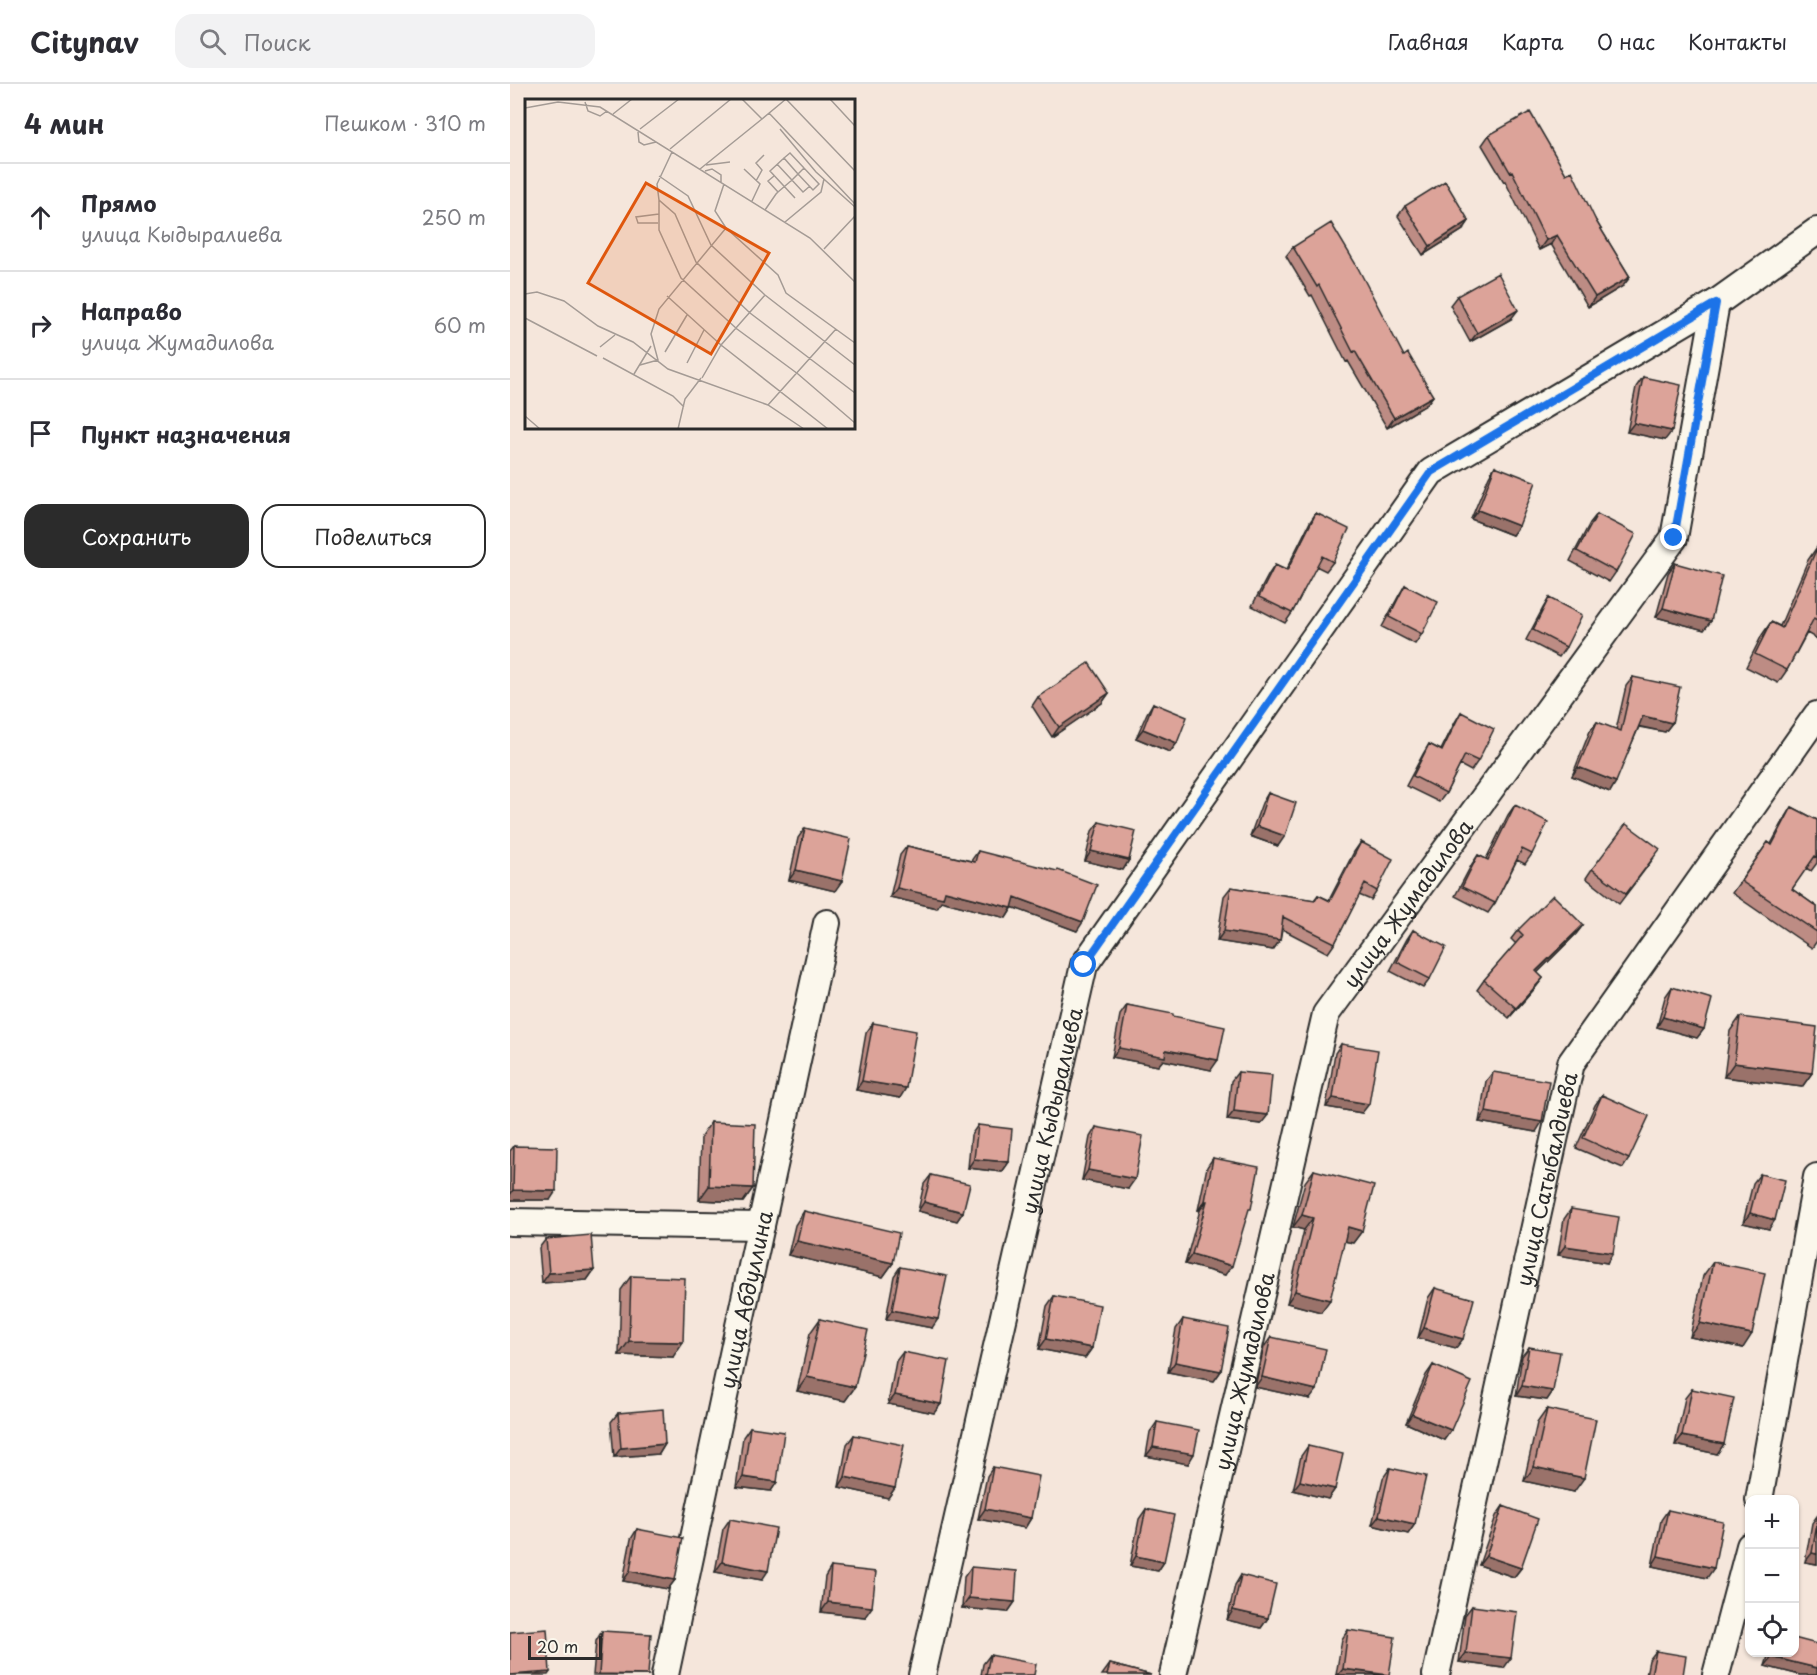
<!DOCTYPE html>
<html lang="ru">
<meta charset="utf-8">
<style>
:root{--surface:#fff;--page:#f2f2f3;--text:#2b2b33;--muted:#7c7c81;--line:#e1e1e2;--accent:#2b2b2b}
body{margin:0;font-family:"Playpen Sans",sans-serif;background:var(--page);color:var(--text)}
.controls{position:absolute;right:18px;bottom:18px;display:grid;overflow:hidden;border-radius:12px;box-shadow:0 2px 4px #0004}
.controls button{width:54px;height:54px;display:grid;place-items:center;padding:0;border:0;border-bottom:2px solid var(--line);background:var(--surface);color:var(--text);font:30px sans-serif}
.scale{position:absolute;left:18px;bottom:15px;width:74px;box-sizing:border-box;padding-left:6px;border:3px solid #2b2b2b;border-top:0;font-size:16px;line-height:21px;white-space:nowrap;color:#2b2b2b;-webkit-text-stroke:4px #fbf7ec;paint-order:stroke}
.stop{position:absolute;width:18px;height:18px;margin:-14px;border:4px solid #1a73e8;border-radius:50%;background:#fff}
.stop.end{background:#1a73e8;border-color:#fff;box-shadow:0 2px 6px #0008}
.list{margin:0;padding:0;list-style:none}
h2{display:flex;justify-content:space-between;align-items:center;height:78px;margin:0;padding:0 24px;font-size:26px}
h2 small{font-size:20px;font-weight:400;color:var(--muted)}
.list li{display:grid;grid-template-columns:39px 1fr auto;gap:18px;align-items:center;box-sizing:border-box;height:108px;padding:0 24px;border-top:2px solid var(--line)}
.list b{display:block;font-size:22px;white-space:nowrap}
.list p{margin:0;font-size:20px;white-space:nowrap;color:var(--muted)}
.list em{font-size:20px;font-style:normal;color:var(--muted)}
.actions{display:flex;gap:12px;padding:18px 24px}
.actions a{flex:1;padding:14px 0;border:2px solid var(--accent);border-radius:18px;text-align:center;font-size:21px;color:var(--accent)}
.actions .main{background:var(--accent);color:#fff}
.icon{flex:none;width:33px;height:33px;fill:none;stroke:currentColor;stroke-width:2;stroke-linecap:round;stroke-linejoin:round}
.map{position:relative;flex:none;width:1307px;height:1591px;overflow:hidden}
header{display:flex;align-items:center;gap:36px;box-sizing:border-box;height:84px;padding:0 30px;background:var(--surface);border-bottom:2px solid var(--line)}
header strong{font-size:28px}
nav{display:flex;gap:33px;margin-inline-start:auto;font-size:21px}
.search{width:420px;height:54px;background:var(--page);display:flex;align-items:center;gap:15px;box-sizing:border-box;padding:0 21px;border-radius:18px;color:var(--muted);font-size:22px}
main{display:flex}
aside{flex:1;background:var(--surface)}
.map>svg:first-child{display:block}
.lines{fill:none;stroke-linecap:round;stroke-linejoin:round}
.minor-casing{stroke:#2b2b2b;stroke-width:30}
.minor{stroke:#fbf7ec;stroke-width:26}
.wall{fill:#bd8c84;stroke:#2b2b2b;stroke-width:1.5}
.shaded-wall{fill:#9a726b;stroke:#2b2b2b;stroke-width:1.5}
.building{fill:#dca399;stroke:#2b2b2b;stroke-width:1.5}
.route{stroke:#1a73e8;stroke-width:8}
.labels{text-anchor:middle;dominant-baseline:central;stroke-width:6;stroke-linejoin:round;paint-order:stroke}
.street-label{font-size:21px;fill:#2b2b2b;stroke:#fbf7ec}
.inset-road{fill:none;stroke:#a49b95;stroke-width:1.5}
.view{fill:#df570e;fill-opacity:0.15;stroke:#df570e;stroke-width:3}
.inset-edge{fill:none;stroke:#2b2b2b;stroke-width:3}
</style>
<header>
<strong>Citynav</strong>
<div class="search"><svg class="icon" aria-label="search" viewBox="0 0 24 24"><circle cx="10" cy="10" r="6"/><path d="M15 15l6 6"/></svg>Поиск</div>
<nav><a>Главная</a><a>Карта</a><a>О нас</a><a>Контакты</a></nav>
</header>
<main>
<aside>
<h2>4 мин<small>Пешком · 310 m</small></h2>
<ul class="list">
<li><svg class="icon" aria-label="ahead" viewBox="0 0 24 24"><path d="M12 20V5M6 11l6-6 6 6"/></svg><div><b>Прямо</b><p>улица Кыдыралиева</p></div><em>250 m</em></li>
<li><svg class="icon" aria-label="right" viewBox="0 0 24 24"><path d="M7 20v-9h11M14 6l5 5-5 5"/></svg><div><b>Направо</b><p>улица Жумадилова</p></div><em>60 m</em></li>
<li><svg class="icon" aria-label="arrive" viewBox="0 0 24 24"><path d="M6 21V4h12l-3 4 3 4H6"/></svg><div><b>Пункт назначения</b></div></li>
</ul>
<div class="actions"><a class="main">Сохранить</a><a>Поделиться</a></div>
</aside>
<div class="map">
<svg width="1307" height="1591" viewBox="0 0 1307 1591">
<rect width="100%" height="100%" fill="#f5e6db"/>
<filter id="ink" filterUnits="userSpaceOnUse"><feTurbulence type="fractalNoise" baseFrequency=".0167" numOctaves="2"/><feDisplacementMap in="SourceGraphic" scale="12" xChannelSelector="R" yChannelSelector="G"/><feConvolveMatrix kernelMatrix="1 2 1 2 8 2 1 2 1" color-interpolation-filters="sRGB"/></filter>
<g filter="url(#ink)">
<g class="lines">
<g class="minor-casing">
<g id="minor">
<path d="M0 1138 251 1142"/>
<path d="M1249 1416 1307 1093"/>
<path id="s1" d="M155 1591 229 1242 317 839"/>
<path id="s2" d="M412 1591 574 881 921 388 1206 219"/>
<path id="s3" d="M663 1591 816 930 1164 454 1206 219 1307 147"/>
<path id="s4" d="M926 1591 1061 979 1307 631"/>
<path d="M1206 1591 1240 1462"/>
</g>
</g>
<use href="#minor" class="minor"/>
</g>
<path class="wall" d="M979 51 1056 90 1086 137 1120 193 1113 202 1078 223 1041 160 1029 166 995 97 994 98 972 61Z
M895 122 959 137 953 146 913 171 888 132Z
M783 163 894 272 923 312 916 321 877 344 838 277 836 278 802 211 800 212 776 172Z
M947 212 1001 235 960 258 940 221Z
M1133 293 1155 356 1117 348 1126 303Z
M985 382 1009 442 1002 451 961 435 979 392Z
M806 429 823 478 816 487 806 482 782 529 775 539 742 522 759 490 765 481 776 486 800 438Z
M1087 430 1106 488 1099 498 1060 477 1080 439Z
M1307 463V555L1297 549 1277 586 1268 599 1236 583 1252 551 1261 538 1270 542 1298 476Z
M1165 479 1201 537 1194 546 1146 533 1158 489Z
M895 501 912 550 905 560 872 543 889 511Z
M1039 514 1056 563 1049 573 1016 556 1033 524Z
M1123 593 1162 639 1155 648 1129 643 1100 708 1062 692 1080 647 1087 638 1106 646 1116 602Z
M599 609 592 619 542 653 522 622 528 613Z
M643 619 667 659 660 668 626 654 637 629Z
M951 628 968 677 961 687 950 681 936 709 929 718 896 702 913 670 919 660 931 666 945 638Z
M758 709 768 762 740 752 752 719Z
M1005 721 1022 770 1015 780 1007 776 985 819 978 829 945 812 962 780 968 771 976 775 998 731Z
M1282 723 1307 736V779L1301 787 1296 784 1282 805 1307 823V857L1302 864 1222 809 1258 758 1261 760 1274 736Z
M589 738 619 776 613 786 575 777 582 747Z
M295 744 325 807 279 796 288 754Z
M851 758 867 807 861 816 849 811 825 859 818 869 772 845 770 856 763 866 707 857 714 812 721 803 804 816 808 811 819 816 844 768Z
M397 762 461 777 468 767 567 847 503 823 496 834 431 817 427 824 380 813 390 771Z
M1143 775 1109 820 1076 794 1082 785Z
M1073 841 1066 850 1027 889 1033 894 1026 903 999 934 967 906 974 896 1006 860 1001 855 1008 846Z
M903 846 920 895 913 904 880 887 897 855Z
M1162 903 1194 945 1187 954 1147 943 1155 913Z
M617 921 663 932 701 986 653 976 648 982 602 973 610 931Z
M1230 933 1302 989 1292 1003 1214 993 1220 947Z
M363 939 390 1014 346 1006 356 949Z
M831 960 852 1029 816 1023 825 969Z
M728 988 751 1040 717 1036 721 997Z
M983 988 1026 1048 969 1038 976 997Z
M1092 1011 1119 1075 1113 1084 1066 1064 1085 1021Z
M201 1038 243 1104 233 1118 189 1116 191 1053Z
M468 1041 499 1078 492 1088 458 1084 461 1051Z
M586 1043 618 1105 572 1096 580 1053Z
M4 1062 40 1116H0V1067Z
M703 1074 736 1132 715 1191 675 1180 690 1126H688L697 1083Z
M804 1086 852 1147 843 1159 834 1157 811 1228 777 1219 794 1146 783 1143 795 1098Z
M1250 1090 1259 1145 1233 1139 1243 1099Z
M421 1091 453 1128 447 1137 408 1127 414 1100Z
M1061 1125 1097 1179 1048 1171 1054 1135Z
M294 1127 383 1179 373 1193 278 1171 285 1141Z
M36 1155 84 1186 77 1196 32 1199 29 1164Z
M1203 1178 1233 1264 1180 1253 1193 1192Z
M390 1183 422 1244 376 1235 384 1192Z
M121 1192 163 1273 109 1271 111 1206Z
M925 1204 946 1264 908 1254 918 1214Z
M544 1212 582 1264 575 1274 529 1265 537 1222Z
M310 1235 345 1303 335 1317 287 1307 300 1249Z
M673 1235 711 1287 704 1297 658 1288 666 1245Z
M761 1253 800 1315 745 1303 754 1263Z
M1019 1263 1043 1307 1037 1316 1006 1312 1012 1272Z
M393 1268 431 1320 424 1329 378 1320 386 1277Z
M923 1281 941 1346 934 1356 896 1339 916 1291Z
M1182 1305 1214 1360 1207 1370 1165 1361 1175 1314Z
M1037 1325 1064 1408 1014 1397 1027 1339Z
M108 1329 155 1360 149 1370 104 1373 101 1338Z
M647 1338 678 1380 636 1372 640 1348Z
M240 1343 267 1398 261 1407 226 1403 233 1353Z
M344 1351 385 1404 378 1414 329 1403 337 1360Z
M798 1362 825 1405 818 1415 783 1406 791 1372Z
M483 1383 521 1434 515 1444 468 1435 477 1392Z
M880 1384 905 1440 898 1450 862 1441 873 1394Z
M993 1422 1011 1484 1004 1493 969 1481 986 1432Z
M636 1425 654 1478 648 1487 620 1482 629 1435Z
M1158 1426 1197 1494 1142 1482 1151 1436Z
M1307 1432V1480L1295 1478 1302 1439Z
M220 1435 252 1496 205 1488 213 1445Z
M127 1445 165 1496 158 1505 113 1497 121 1455Z
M321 1483 355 1533 311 1528 315 1493Z
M461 1483 505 1518 498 1528 452 1524 454 1493Z
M731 1491 758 1534 751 1544 717 1536 725 1501Z
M962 1522 994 1584 949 1578 955 1531Z
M838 1546 879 1591H826L832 1555Z
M92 1547 138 1591H83L86 1557Z
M1146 1567 1173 1591H1136L1139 1576Z
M1259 1569H1284L1307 1591H1290L1255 1582Z
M480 1571 524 1591H471L473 1580Z
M600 1580 641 1591H592Z"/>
<path class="shaded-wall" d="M959 137 953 146 913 171 920 162Z
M1047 151 1041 160 1029 166 1036 156Z
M1120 193 1113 202 1078 223 1085 213Z
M1008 226 1001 235 960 258 967 249Z
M923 312 916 321 877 344 884 334Z
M1124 339 1162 347 1155 356 1117 348Z
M968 426 1009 442 1002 451 961 435Z
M1153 524 1201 537 1194 546 1146 533Z
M599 609 592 619 542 653 549 643Z
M1133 632 1162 639 1155 648 1127 642Z
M633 645 667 659 660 668 626 654Z
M1068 683 1106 698 1100 708 1062 692Z
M747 742 775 752 768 762 740 752Z
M581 767 619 776 613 786 575 777Z
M286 786 332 797 325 807 279 796Z
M387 804 435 807 502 824 496 834 431 817 427 824 380 813Z
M505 813 573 838 567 847 499 822Z
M1073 841 1066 850 1019 897 1026 887Z
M714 847 770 856 763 866 707 857Z
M1033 894 1026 903 999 934 1006 924Z
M1153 933 1194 945 1187 954 1147 943Z
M609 964 656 966 708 976 701 986 653 976 648 982 602 973Z
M1224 979 1302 989 1292 1003 1214 993Z
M352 997 396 1004 390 1014 346 1006Z
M823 1014 859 1020 852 1029 816 1023Z
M724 1027 758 1031 751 1040 717 1036Z
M976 1028 1032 1038 1026 1048 969 1038Z
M464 1075 499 1078 492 1088 458 1084Z
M578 1086 625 1095 618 1105 572 1096Z
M199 1102 243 1104 233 1118 189 1116Z
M3 1106 46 1107 40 1116H0V1111Z
M695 1117H697L690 1126H688Z
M414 1118 453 1128 447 1137 408 1127Z
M1240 1129 1265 1136 1259 1145 1233 1139Z
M792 1131 803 1134 794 1146 783 1143Z
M838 1143 852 1147 843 1159 829 1156Z
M287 1157 383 1179 373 1193 278 1171Z
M1055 1162 1103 1169 1097 1179 1048 1171Z
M682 1170 722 1182 715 1191 675 1180Z
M84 1186 77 1196 32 1199 39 1189Z
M785 1207 820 1216 811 1228 777 1219Z
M382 1226 428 1235 422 1244 376 1235Z
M1190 1239 1242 1250 1233 1264 1180 1253Z
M914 1244 953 1255 946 1264 908 1254Z
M536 1255 582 1264 575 1274 529 1265Z
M119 1257 173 1258 163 1273 109 1271Z
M665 1278 711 1287 704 1297 658 1288Z
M297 1293 345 1303 335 1317 287 1307Z
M752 1293 807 1306 800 1315 745 1303Z
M1012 1302 1043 1307 1037 1316 1006 1312Z
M385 1311 431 1320 424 1329 378 1320Z
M902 1330 941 1346 934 1356 896 1339Z
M1172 1352 1214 1360 1207 1370 1165 1361Z
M155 1360 149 1370 104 1373 111 1364Z
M643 1363 684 1370 678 1380 636 1372Z
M1024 1383 1074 1394 1064 1408 1014 1397Z
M233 1393 267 1398 261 1407 226 1403Z
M335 1393 385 1404 378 1414 329 1403Z
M790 1397 825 1405 818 1415 783 1406Z
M475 1425 521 1434 515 1444 468 1435Z
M869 1432 905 1440 898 1450 862 1441Z
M1302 1469 1307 1470V1480L1295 1478Z
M626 1472 654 1478 648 1487 620 1482Z
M976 1472 1011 1484 1004 1493 969 1481Z
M1148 1472 1204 1484 1197 1494 1142 1482Z
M212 1478 258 1487 252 1496 205 1488Z
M120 1487 165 1496 158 1505 113 1497Z
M459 1514 505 1518 498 1528 452 1524Z
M318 1518 362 1523 355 1533 311 1528Z
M723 1526 758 1534 751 1544 717 1536Z
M956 1569 1001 1574 994 1584 949 1578Z
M1262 1573 1307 1584V1591H1290L1255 1582Z
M833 1585 875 1591H828Z
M40 1588 38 1591H0Z"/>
<path class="building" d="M1020 28 1056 90 1062 87 1086 137 1120 193 1085 213 1047 151 1036 156 1002 87 1000 88 979 51Z
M935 97 959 137 920 162 895 122Z
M821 139 848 184 894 272 898 269 923 312 884 334 845 267 843 268 809 201 807 203 783 163Z
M988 189 1008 226 967 249 947 212Z
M1133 293 1171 301 1162 347 1124 339Z
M985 382 1026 398 1009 442 968 426Z
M806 429 839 445 823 478 812 472 782 529 749 513 765 481 777 487Z
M1087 430 1126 450 1106 488 1067 467Z
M1307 464V536L1304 534 1277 586 1245 570 1261 538 1272 544Z
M1165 479 1212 492 1201 537 1153 524Z
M895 501 928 518 912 550 879 533Z
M1039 514 1072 531 1056 563 1023 546Z
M579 579 599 609 549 643 528 613Z
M1123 593 1170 603 1162 639 1133 632 1106 698 1068 683 1087 638 1111 647Z
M643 619 677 633 667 659 633 645Z
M951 628 984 645 968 677 955 671 936 709 903 692 919 660 932 667Z
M758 709 786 719 775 752 747 742Z
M1005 721 1038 738 1022 770 1012 765 985 819 952 803 968 771 978 776Z
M1282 723 1307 736V773L1305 772 1282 805 1307 823V848L1231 797 1258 758 1262 761Z
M589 738 626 747 619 776 581 767Z
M1116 740 1150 765 1116 810 1082 785Z
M295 744 341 755 332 797 286 786Z
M851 758 883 775 867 807 855 800 825 859 773 833 770 856 714 847 721 803 805 816 808 811 820 817Z
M397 762 465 778 468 767 547 787 548 786 587 801 573 838 505 813 502 824 435 807 433 814 387 804Z
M1043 811 1073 841 1026 887 1033 894 1006 924 974 896 1013 851 1008 846Z
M903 846 936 863 920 895 887 878Z
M1162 903 1202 915 1194 945 1153 933Z
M617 921 663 930V932L715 943 708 976 656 966 655 973 609 964Z
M1230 933 1307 943 1302 989 1224 979Z
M363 939 406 947 396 1004 352 997Z
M831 960 868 966 859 1020 823 1014Z
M728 988 762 991 758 1031 724 1027Z
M983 988 1039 997 1032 1038 976 1028Z
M1092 1011 1139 1032 1119 1075 1073 1054Z
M201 1038 245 1040 243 1104 199 1102Z
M468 1041 502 1045 499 1078 464 1075Z
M586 1043 633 1052 625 1095 578 1086Z
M4 1062 47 1063 46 1107 3 1106Z
M703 1074 749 1083 741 1125H739L722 1182 682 1170 697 1117H695Z
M804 1086 864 1102 852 1147 838 1143 820 1216 785 1207 803 1134 792 1131Z
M1250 1090 1275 1096 1265 1136 1240 1129Z
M421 1091 460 1100 453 1128 414 1118Z
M1061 1125 1109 1133 1103 1169 1055 1162Z
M294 1127 389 1149 383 1179 287 1157Z
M81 1151 84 1186 39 1189 36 1155Z
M1203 1178 1255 1189 1242 1250 1190 1239Z
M390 1183 437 1192 428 1235 382 1226Z
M121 1192 175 1194 173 1258 119 1257Z
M925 1204 964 1215 953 1255 914 1244Z
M544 1212 590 1221 582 1264 536 1255Z
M310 1235 358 1246 345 1303 297 1293Z
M673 1235 719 1244 711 1287 665 1278Z
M761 1253 816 1265 807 1306 752 1293Z
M1019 1263 1050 1268 1043 1307 1012 1302Z
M393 1268 439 1277 431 1320 385 1311Z
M923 1281 962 1298 941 1346 902 1330Z
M1182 1305 1224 1314 1214 1360 1172 1352Z
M153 1325 155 1360 111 1364 108 1329Z
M1037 1325 1086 1335 1074 1394 1024 1383Z
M647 1338 689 1346 684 1370 643 1363Z
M240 1343 274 1348 267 1398 233 1393Z
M344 1351 394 1361 385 1404 335 1393Z
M798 1362 833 1370 825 1405 790 1397Z
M483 1383 529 1392 521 1434 475 1425Z
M880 1384 916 1392 905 1440 869 1432Z
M993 1422 1028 1435 1011 1484 976 1472Z
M636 1425 664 1431 654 1478 626 1472Z
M1158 1426 1213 1438 1204 1484 1148 1472Z
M220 1435 266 1444 258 1487 212 1478Z
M1307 1440V1470L1302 1469Z
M127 1445 173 1454 165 1496 120 1487Z
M321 1483 366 1488 362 1523 318 1518Z
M461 1483 507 1487 505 1518 459 1514Z
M731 1491 766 1500 758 1534 723 1526Z
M962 1522 1007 1528 1001 1574 956 1569Z
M37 1545 40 1588 0 1591V1548Z
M838 1546 885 1553 879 1591 833 1585Z
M92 1547 141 1550 138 1591 89 1590Z
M1284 1554 1307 1560V1584L1262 1573 1263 1569H1284Z
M1146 1567 1176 1572 1173 1591H1141Z
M480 1571 526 1580 524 1591H476Z
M600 1580 641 1591H597Z"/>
</g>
<g class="lines" filter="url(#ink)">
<path class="route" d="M574 881 921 388 1206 219 1164 454"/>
</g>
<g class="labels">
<g class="street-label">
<text stroke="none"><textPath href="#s3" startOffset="816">улица Жумадилова</textPath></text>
<text stroke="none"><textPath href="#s2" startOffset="579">улица Кыдыралиева</textPath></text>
<text stroke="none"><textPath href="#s4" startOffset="508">улица Сатыбалдиева</textPath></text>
<text stroke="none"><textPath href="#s1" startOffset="384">улица Абдуллина</textPath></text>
<text stroke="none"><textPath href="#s3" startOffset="312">улица Жумадилова</textPath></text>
</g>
</g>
<g transform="translate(15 15)">
<rect width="330" height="330" fill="#f5e6db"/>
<path class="inset-road" d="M217 0 237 20 261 0M261 0 330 72M305 0 330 27M60 3 63 12 75 17 82 12M0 9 33 3 75 8 285 139 330 183M244 14 330 105M88 15 107 0M115 30 154 0M255 30 291 73 330 108M113 33 114 43 119 46 131 43M145 50 206 0M147 53 132 85 134 101 150 115 171 163 225 214 330 294M259 59 245 72 270 99M252 65 278 93 285 87M181 66 205 63M175 70 237 20M219 70 235 85 227 102M180 72 187 70 196 76V83M134 77 163 97 186 146 240 196 330 266M249 77 243 82 253 93M231 82 237 71 231 64 239 56M199 85 190 112 201 129 253 176 261 194 330 244M134 101V131L156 179 212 230 273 275 330 324M240 111 251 95 253 93 267 81 279 69 294 85 288 91 273 75 259 59 265 54 279 69M260 123 296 93 299 80M133 124H113L111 118 134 115M299 150 330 117M0 195 12 193 39 202 73 227 108 243 143 270 243 306 279 330M142 197 196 246 303 330M0 219 72 257M75 248 90 236M140 253 162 216M78 259 148 297 159 308M162 264 179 231M115 266 133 261 126 235 134 210 201 129M109 275 126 247M177 279 196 246 240 196M243 306 311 230M0 317 15 330M153 330 160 300 176 279"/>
<path class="view" d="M121 84 244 154 186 255 63 184Z"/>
<rect width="330" height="330" class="inset-edge"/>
</g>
</svg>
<div class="controls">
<button>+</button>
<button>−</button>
<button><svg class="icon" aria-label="locate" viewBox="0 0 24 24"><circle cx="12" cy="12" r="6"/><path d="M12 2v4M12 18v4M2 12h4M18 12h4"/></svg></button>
</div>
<div class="scale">20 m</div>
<div class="stop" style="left:574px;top:881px"></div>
<div class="stop end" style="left:1164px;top:454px"></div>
</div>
</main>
